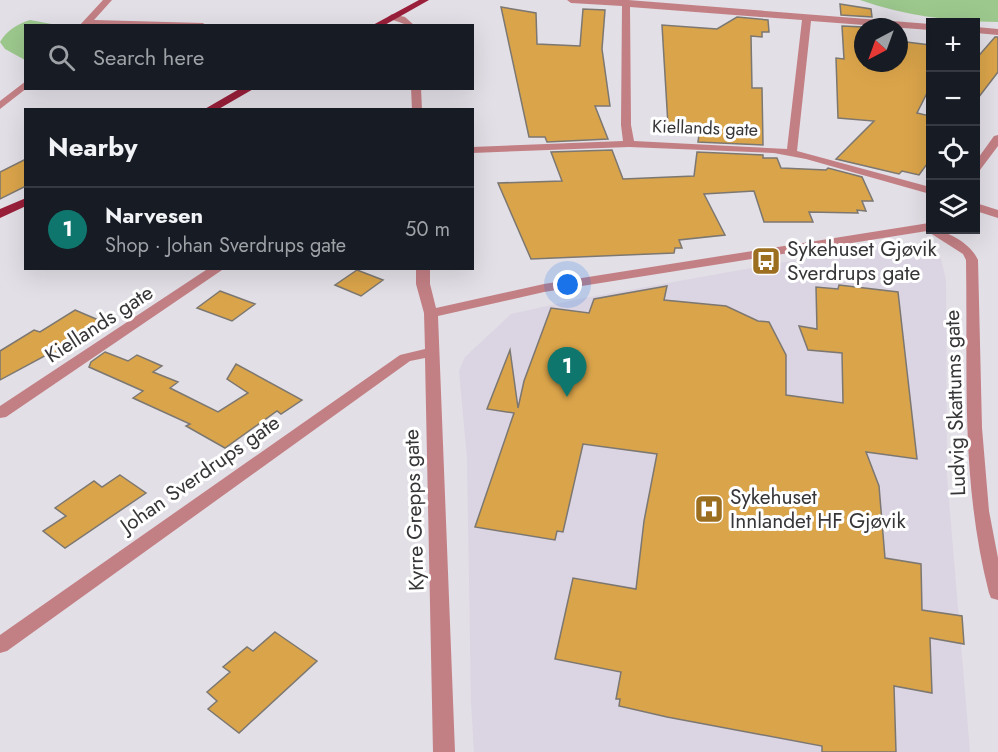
<!DOCTYPE html>
<meta charset="utf-8">
<style>
:root{--surface:#171b24;--page:#20242c;--text:#f1f3f6;--muted:#9ea1a6;--line:#363941;--accent:#0f766e}
body{margin:0;font-family:Jost,sans-serif;background:var(--page);color:var(--text)}
.controls{position:absolute;right:18px;top:18px;display:grid;overflow:hidden;border-radius:0px;box-shadow:0 6px 24px #0002}
.controls button{width:54px;height:54px;display:grid;place-items:center;padding:0;border:0;border-bottom:2px solid var(--line);background:var(--surface);color:var(--text);font:30px sans-serif}
.compass{position:absolute;left:854px;top:18px;width:54px;height:54px;border-radius:50%;background:var(--surface);box-shadow:0 6px 24px #0002;rotate:221deg}
.you{position:absolute;left:568px;top:285px;width:21px;height:21px;margin:-15px;border:4px solid #fff;border-radius:50%;background:#1a73e8;box-shadow:0 0 0 9px #1a73e833}
.badge{display:grid;place-items:center;width:39px;height:39px;border-radius:50%;background:var(--accent);color:#fff;font-size:20px;font-weight:700}
.pin{position:absolute;translate:-50% -50px;filter:drop-shadow(0 2px 3px #0008)}
.pin::after{content:'';position:absolute;top:32px;width:21px;height:18px;background:inherit;clip-path:polygon(0 0,100% 0,50% 100%)}
.list{margin:0;padding:0;list-style:none}
h2{display:flex;justify-content:space-between;align-items:center;height:78px;margin:0;padding:0 24px;font-size:26px}
h2 small{font-size:20px;font-weight:400;color:var(--muted)}
.list li{display:grid;grid-template-columns:39px 1fr auto;gap:18px;align-items:center;box-sizing:border-box;height:84px;padding:0 24px;border-top:2px solid var(--line)}
.list b{display:block;font-size:22px;white-space:nowrap}
.list p{margin:0;font-size:20px;white-space:nowrap;color:var(--muted)}
.list em{font-size:20px;font-style:normal;color:var(--muted)}
.icon{flex:none;width:33px;height:33px;fill:none;stroke:currentColor;stroke-width:2;stroke-linecap:round;stroke-linejoin:round}
.map{position:relative;flex:none;width:998px;height:752px;overflow:hidden}
.search{position:absolute;background:var(--surface);box-shadow:0 6px 24px #0002;left:24px;top:24px;width:450px;height:66px;display:flex;align-items:center;gap:15px;box-sizing:border-box;padding:0 21px;border-radius:0px;color:var(--muted);font-size:22px}
.panel{position:absolute;background:var(--surface);box-shadow:0 6px 24px #0002;left:24px;top:108px;width:450px;height:162px;border-radius:0px}
.map>svg:first-child{display:block}
.built{fill:#dbd4e2}
.green{fill:#9cc88d}
.building{fill:#daa44a;stroke:#7c7771;stroke-width:1.5}
.lines{fill:none;stroke-linecap:round;stroke-linejoin:round}
.minor{fill:#c27f84;fill-rule:evenodd}
.major{fill:#991f3a;fill-rule:evenodd}
.labels{text-anchor:middle;dominant-baseline:central;stroke-width:6;stroke-linejoin:round;paint-order:stroke}
.far-street-label{font-size:18px;fill:#373538;stroke:#fff}
.poi-label{font-size:21px;fill:#373538;stroke:#fff;text-anchor:start}
.street-label{font-size:21px;fill:#373538;stroke:#fff}
</style>
<div class="map">
<svg width="998" height="752" viewBox="0 0 998 752">
<rect width="100%" height="100%" fill="#e2dfe6"/>
<path class="built" d="M868 247 919 248 941 259 946 280 947 476 970 752H474L471 702 467 458 459 371 465 357 511 314 579 299Z"/>
<path class="green" d="M860 0H998V22C950 21 905 16 860 0Z
M30 20 57 25 26 26 25 60 5 49 0 42C7 30 18 24 30 20Z"/>
<path class="building" d="M840 4 871 9 872 17 841 15Z
M501 7 536 13 537 44 580 46 583 9 605 10 602 49 610 106H595L608 139 547 142 545 137H529Z
M737 17 768 20 769 32H762V37L751 36 752 88H762L763 145 698 142 700 128 668 125 662 25 717 29Z
M842 26 863 27V63H899V41L930 45V87L917 113 930 116V160L919 175 902 171 899 174 836 159 874 121 838 118 836 58 844 59Z
M995 37H998V72L975 102V60Z
M612 150 623 179 694 176 697 152 763 155V158H777L781 168 826 170 828 168 862 177 873 201H862L866 211 857 210 858 213 809 212 813 222H764L754 191 704 194 725 235 679 240 682 248H675L674 253 531 259 498 183 562 181 551 152Z
M26 159V186L0 199V172Z
M357 270 383 280 361 296 335 285Z
M839 285 898 292 917 459 866 452 879 486 885 558 921 564 922 610 962 616 964 644 930 638 932 693 894 686 896 752H822V746L667 717 619 706 620 699H616L621 672 555 659 573 578 636 589 644 521 657 454 583 444 563 532 557 531 555 540 475 527 514 413 487 409 510 350 518 408 524 381 551 308 589 313 594 299 667 286 664 300 726 306 758 321 769 322 786 355V395L843 403 842 353 808 350 799 326 817 329 816 287 838 289Z
M220 291 255 304 232 321 197 308Z
M75 310 103 322 54 354 50 353 0 380V351L34 330 40 332Z
M105 352 128 361 137 355 162 366 153 372 178 382 170 388 218 412 248 393 227 379 236 364 302 400 281 414 277 411 225 448 186 426 190 424 133 398 143 391 89 367 91 362Z
M120 475 146 493 65 548 43 531 66 516 55 508 94 481 102 487Z
M275 632 317 661 239 733 208 709 217 701 207 692 230 672 223 667 247 647 253 651Z"/>
<g class="lines">
<path class="minor" d="M103 0H112L94 20 203 23 207 26H79Z
M567 0H628L930 24V30L811 21 797 151 930 187V194L806 159 774 153 629 147 472 153V147L623 141 621 125 622 6 571 3ZM630 7 802 20 787 149 634 141 631 125Z
M392 14 405 17 415 26C405 26 399 21 389 19L388 17Z
M976 27 998 29V35L976 33Z
M26 81 27 88 0 109V101Z
M411 88H421L422 110H412Z
M998 135V146L980 170 976 171V161L994 136Z
M976 203 998 210V218L976 211Z
M929 223 930 230C948 230 971 244 978 260L982 428 989 511 998 558V600L991 598 989 593C960 479 968 375 966 260L963 254 927 231 544 292 438 316 455 752H433L425 358 410 361 7 651 0 653V635L400 355 425 349 424 313 416 284V268H430V284L436 308 544 284Z
M209 268H225L6 417 0 418V406Z"/>
<path class="major" d="M419 0H429L383 26H371Z
M241 88H255L217 110H203Z
M26 198V206L0 218V209Z"/>
</g>
<defs>
<g id="bus-square" transform="scale(1.5)"><rect x="-9" y="-9" width="18" height="18" rx="4" fill="#9c6e1f" stroke="#fff"/><path d="M-5-6H5V4H4V6H2V4H-2V6H-4V4H-5ZM-3.5-4V0h7V-4ZM-3.5 1.2v1.5H-2V1.2ZM2 1.2v1.5H3.5V1.2Z" fill="#fff"/></g>
<g id="hospital-square" transform="scale(1.5)"><rect x="-9" y="-9" width="18" height="18" rx="4" fill="#9c6e1f" stroke="#fff"/><path d="M-5-5h3v3.5h4V-5h3V5h-3V1.5h-4V5h-3Z" fill="#fff"/></g>
</defs>
<g fill-rule="evenodd">
<use href="#bus-square" x="766" y="261"/>
<use href="#hospital-square" x="709" y="509"/>
</g>
<g class="labels">
<g class="far-street-label">
<text transform="translate(705 128) rotate(2)">Kiellands gate</text>
</g>
<g class="poi-label">
<text x="787" y="249">Sykehuset Gjøvik<tspan x="787" dy="24">Sverdrups gate</tspan></text>
<text x="730" y="497">Sykehuset<tspan x="730" dy="24">Innlandet HF Gjøvik</tspan></text>
</g>
<g class="street-label">
<text transform="translate(99 324) rotate(-33)">Kiellands gate</text>
<text transform="translate(955 403) rotate(-92)">Ludvig Skattums gate</text>
<text transform="translate(200 474) rotate(-35)">Johan Sverdrups gate</text>
<text transform="translate(414 510) rotate(-92)">Kyrre Grepps gate</text>
</g>
</g>
</svg>
<div class="controls">
<button>+</button>
<button>−</button>
<button><svg class="icon" aria-label="locate" viewBox="0 0 24 24"><circle cx="12" cy="12" r="6"/><path d="M12 2v4M12 18v4M2 12h4M18 12h4"/></svg></button>
<button><svg class="icon" aria-label="layers" viewBox="0 0 24 24"><path d="M12 4l9 5-9 5-9-5zM3 14l9 5 9-5"/></svg></button>
</div>
<svg class="compass" viewBox="-18 -18 36 36"><path d="M0-13l5 13h-10z" fill="#e53935"/><path d="M0 13l5-13h-10z" fill="#9ea1a6"/></svg>
<div class="you"></div>
<div class="pin badge" style="left:567px;top:397px">1</div>
<div class="search"><svg class="icon" aria-label="search" viewBox="0 0 24 24"><circle cx="10" cy="10" r="6"/><path d="M15 15l6 6"/></svg>Search here</div>
<section class="panel">
<h2>Nearby<small></small></h2>
<ul class="list">
<li><span class="badge">1</span><div><b>Narvesen</b><p>Shop · Johan Sverdrups gate</p></div><em>50 m</em></li>
</ul>
</section>
</div>
